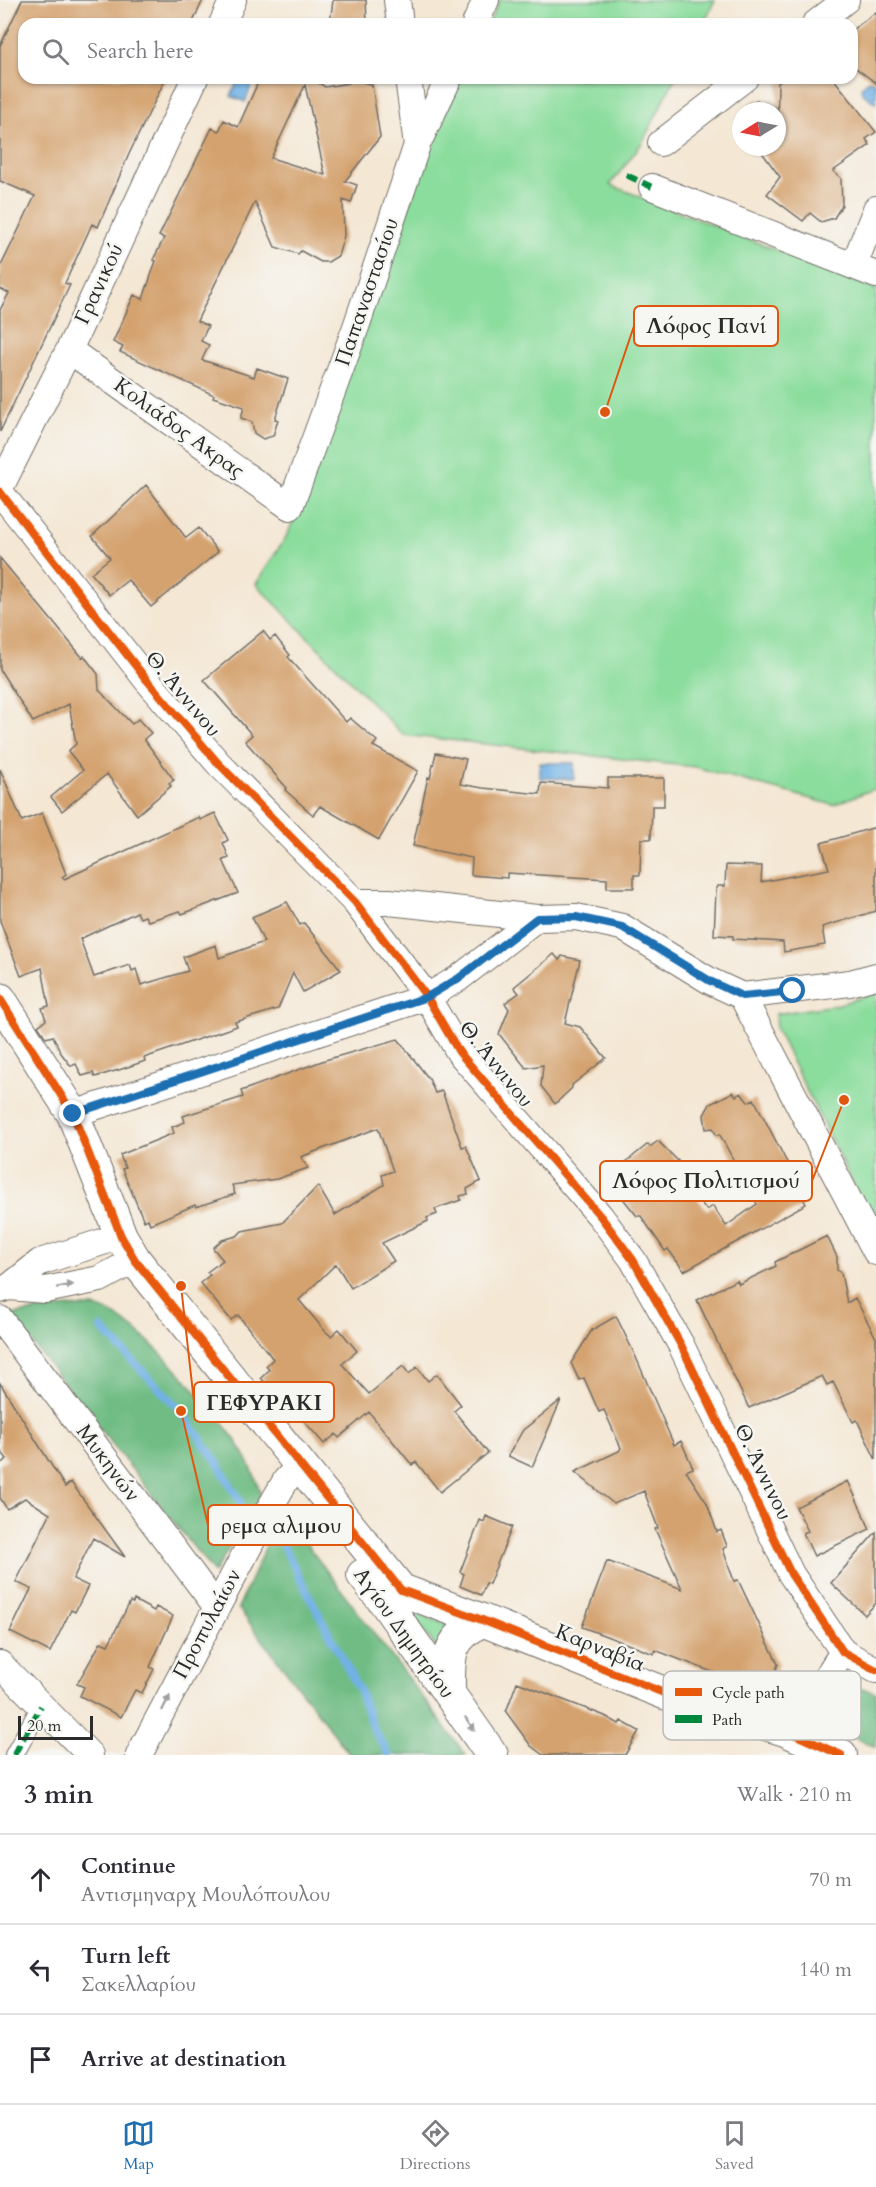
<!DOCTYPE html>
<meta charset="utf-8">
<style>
:root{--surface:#fff;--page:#f7f7f7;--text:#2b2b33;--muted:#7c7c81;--line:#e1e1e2;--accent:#1f6fb2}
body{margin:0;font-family:Cardo,serif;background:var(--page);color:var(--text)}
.compass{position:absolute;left:732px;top:102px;width:54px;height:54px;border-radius:50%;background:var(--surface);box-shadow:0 2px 4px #0004;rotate:260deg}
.scale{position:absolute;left:18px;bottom:15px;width:75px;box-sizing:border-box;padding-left:6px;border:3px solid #2b2b2b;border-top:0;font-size:16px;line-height:21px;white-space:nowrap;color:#2b2b2b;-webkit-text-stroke:4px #f6f6f2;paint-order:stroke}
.stop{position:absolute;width:18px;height:18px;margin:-14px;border:4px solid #1f6fb2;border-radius:50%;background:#fff}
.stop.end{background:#1f6fb2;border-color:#fff;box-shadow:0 2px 6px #0008}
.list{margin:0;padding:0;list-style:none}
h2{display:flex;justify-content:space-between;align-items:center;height:78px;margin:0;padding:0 24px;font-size:26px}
h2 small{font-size:20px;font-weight:400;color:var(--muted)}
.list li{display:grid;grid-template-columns:39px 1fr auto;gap:18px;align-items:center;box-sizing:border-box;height:90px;padding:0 24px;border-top:2px solid var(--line)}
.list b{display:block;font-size:22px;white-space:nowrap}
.list p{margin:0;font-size:20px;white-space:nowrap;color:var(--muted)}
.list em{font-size:20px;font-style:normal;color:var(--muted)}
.icon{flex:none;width:33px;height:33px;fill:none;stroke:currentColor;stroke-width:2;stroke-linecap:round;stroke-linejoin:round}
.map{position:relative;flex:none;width:876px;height:1755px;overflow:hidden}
.search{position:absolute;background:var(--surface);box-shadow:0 2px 4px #0004;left:18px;right:18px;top:18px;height:66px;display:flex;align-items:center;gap:15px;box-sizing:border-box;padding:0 21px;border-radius:18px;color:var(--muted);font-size:22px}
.sheet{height:348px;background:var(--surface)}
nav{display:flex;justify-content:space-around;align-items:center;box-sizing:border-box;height:84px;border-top:2px solid var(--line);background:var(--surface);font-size:16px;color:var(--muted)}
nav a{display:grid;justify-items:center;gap:3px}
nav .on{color:var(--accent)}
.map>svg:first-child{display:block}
.green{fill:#8bdd9d;stroke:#5b8464;stroke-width:1.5}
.forest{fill:#70bc84;stroke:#4e7458;stroke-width:1.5}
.water{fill:#71b1e5;stroke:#4e6e88;stroke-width:1.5}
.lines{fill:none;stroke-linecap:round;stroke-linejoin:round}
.stream{stroke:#71b1e5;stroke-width:8}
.building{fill:#d4a26e;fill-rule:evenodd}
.pedestrian-casing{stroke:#716d66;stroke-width:20}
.minor-casing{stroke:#716d66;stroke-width:28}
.tertiary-casing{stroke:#716d66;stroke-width:34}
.pedestrian{stroke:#fff;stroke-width:18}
.minor{stroke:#fff;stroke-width:26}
.tertiary{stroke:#fff;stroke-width:32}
.quiet{stroke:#00873e;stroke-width:6;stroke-dasharray:12 6;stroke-linecap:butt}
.cycleway-casing{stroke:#f6f6f2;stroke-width:11}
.cycleway{stroke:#e8590c;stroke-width:8}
.oneway{fill:#a0a0a0}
.route{stroke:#1f6fb2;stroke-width:8}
.labels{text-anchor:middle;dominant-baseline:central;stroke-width:5;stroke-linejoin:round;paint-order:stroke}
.street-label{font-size:21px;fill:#2b2b2b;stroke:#f6f6f2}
.key{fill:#f6f6f2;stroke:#b9b9b6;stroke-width:1.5}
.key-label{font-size:16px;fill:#2b2b2b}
.leader{fill:none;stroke:#df570e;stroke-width:2}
.callout-dot{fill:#df570e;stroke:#f6f6f2;stroke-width:2}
.callout{fill:#f6f6f2;stroke:#df570e;stroke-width:2}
.callout-label{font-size:22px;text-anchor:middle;font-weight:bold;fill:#2b2b2b}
</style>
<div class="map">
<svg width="876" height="1755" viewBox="0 0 876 1755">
<rect width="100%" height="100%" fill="#f6f6f2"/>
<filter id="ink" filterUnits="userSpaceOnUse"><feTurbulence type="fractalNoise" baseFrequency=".0167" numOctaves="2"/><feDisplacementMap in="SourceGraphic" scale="12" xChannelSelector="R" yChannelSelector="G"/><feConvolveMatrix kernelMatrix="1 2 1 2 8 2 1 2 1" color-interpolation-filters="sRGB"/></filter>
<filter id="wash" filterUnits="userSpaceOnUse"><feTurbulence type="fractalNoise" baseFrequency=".008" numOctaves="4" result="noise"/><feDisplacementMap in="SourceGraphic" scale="24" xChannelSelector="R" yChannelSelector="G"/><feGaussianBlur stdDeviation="1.35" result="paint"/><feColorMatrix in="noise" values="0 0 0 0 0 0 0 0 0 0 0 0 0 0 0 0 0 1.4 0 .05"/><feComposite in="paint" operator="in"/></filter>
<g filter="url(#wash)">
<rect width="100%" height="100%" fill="#f4e7d4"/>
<path class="green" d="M500 0H715L703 24H488Z
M462 78H675L642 143 610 185 876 289V788L833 805 695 767 403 735 256 584 288 534 434 137Z
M876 993V1230L776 1029 775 1014 836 1005Z
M413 1612 448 1625 437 1648 411 1615Z"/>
<path class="forest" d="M56 1308C69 1308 86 1305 98 1308 137 1317 209 1405 234 1438 246 1455 256 1475 261 1496L214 1573 10 1315Z
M286 1517 466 1755H350L238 1608 273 1530Z
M863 1689 876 1692V1747C858 1739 816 1728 838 1702 845 1694 852 1691 863 1689Z"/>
<path class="water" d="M239 78H255L245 102 231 96Z
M868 80 876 83V103L862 93 861 88Z
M540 763H574V779L540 778Z"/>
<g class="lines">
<path class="stream" d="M101 1328 181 1411 217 1462 241 1503
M282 1544 359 1690 373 1728 389 1755"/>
</g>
<g id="blocks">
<path class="building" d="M22 0H203L192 24H24V78H166L129 154 98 227 92 224 65 283 70 285 0 432V310L9 293 0 289V268L35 196 0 181V46Z
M333 0H366L367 24H330Z
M876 12V83L852 65V30Z
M260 78H311L325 87 349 83 352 78 372 85 380 137 345 181 357 185 351 203 343 200 344 236 338 256 328 262H321L301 251 298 254 275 247 255 202 197 321 208 326 201 341 209 345 202 360 254 377 257 368 288 379 275 419 278 420 273 436 263 439 254 433 252 422 241 418 244 407 213 397 214 395 120 352 123 347 113 342 134 295 143 299 156 261 153 260 164 238 159 236 212 128 219 131 224 120 238 127ZM305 85 325 175 271 158Z
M785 78H833L876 132 866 139 870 145 833 171 841 178 842 205 834 218 821 222 810 213 803 221 767 194 780 177 758 147H777L778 83Z
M757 100 765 111H744L745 110Z
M146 485 186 538 199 528 218 552 151 607 128 580 109 595 91 573 110 558 92 536Z
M0 558 82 657 84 656 98 674 99 690 132 724 138 719 151 733 144 739 174 780 169 783 171 786 137 815 107 774 62 811 51 797 83 770 68 751 76 744 69 704 33 722 0 670Z
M263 631 270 640 275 636 290 655 288 657 346 722 350 718 377 741 373 746 418 771 379 840 320 806 313 815 285 790 287 788 245 741 252 735 204 680Z
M436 753 466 759 460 784 483 788 540 794 541 783 608 788V778H664V806H652L651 839H641L640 875H634V888H607V879L507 873V878L471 875 472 858 413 846 428 777 430 778Z
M0 769 22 821 42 813 66 874 62 877 64 879 199 817 200 820 215 813 228 840 223 843 229 858 223 860 238 893 182 914 180 911 148 921 145 916 140 918 137 912 80 939 94 977 130 965 132 971 136 969 141 985 188 971 183 957 216 945 219 958 264 942 252 917 287 902 300 925 304 923 341 970 303 992 293 973 278 1009 235 1022 237 1026 144 1058 145 1061 122 1069 95 1077 93 1073 82 1076 76 1064 71 1066 61 1053 53 1036 46 1038 38 1026 46 1020 42 1008 49 1006 42 968 21 976 0 921Z
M876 827V911L822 927 825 945 784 952 783 942 733 939V936L714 935 716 891 718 886H725L726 865 762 866 761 882 829 869 821 843Z
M554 954 559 960 562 956 580 960 565 1023 580 1027 606 1058 572 1085V1088L555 1104 541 1086 543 1065 526 1068 499 1034 509 1009 505 1003 519 993 514 987Z
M398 1039 429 1079 435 1093 442 1091 462 1147 466 1146 481 1181 467 1189 468 1194 460 1196 461 1200 435 1209 437 1214 427 1218 428 1221 382 1243 394 1261 351 1288 336 1264 299 1300 325 1331 331 1336 339 1329 357 1351 342 1364 369 1394 403 1366 409 1374 417 1367 428 1381 437 1374 461 1405 454 1411 488 1453 440 1492 416 1462 412 1465 369 1412 339 1438 336 1434 324 1444 291 1406 288 1409 261 1378 269 1370 266 1366 273 1359 238 1315 231 1320 200 1283 210 1275 207 1272 223 1260 213 1248 222 1240 237 1236 242 1231 282 1223 318 1186 335 1215 384 1185 382 1175 393 1171 378 1128 301 1157 308 1168 277 1179 232 1185 235 1194 196 1207 195 1205 150 1224 148 1219 144 1221 122 1169 125 1168 120 1155 174 1133 172 1127 185 1122 183 1116 243 1097 241 1091 325 1060Z
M733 1092 736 1096 741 1093 748 1102 754 1099 793 1174 795 1173 806 1194 802 1196 806 1204 684 1271 668 1249 665 1251 641 1216H637L617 1191 620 1188 610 1175 648 1144 650 1147 658 1141 689 1172 680 1179 707 1210 713 1206 726 1226 757 1204 720 1135H716L713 1128 706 1129 704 1115 710 1104Z
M827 1236 837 1257V1270L841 1273 847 1303 855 1298 876 1338V1460L857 1420 853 1422 833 1382 827 1385 822 1376 749 1408 697 1300 737 1280 739 1284 776 1266 775 1262Z
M616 1316 635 1355 674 1445 681 1441 693 1468 686 1471 707 1503 717 1532 721 1530 727 1546 723 1549 734 1581 738 1580 778 1664 767 1693 655 1650 654 1654 582 1627 607 1561 682 1589 655 1529 658 1528 644 1491 614 1504 575 1472 619 1451 621 1448 604 1410 599 1412 584 1378 579 1380 571 1363 592 1330Z
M0 1383 65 1487 71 1482 125 1557 93 1538 73 1579 88 1586 75 1612 71 1610 50 1652 10 1632 31 1589 16 1582 50 1514 25 1498 7 1509 0 1498V1464L7 1459 0 1450Z
M561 1400 532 1467 508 1456 523 1430Z
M848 1481 870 1529 814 1556 803 1533 808 1531 796 1507Z
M486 1516 512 1527 489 1584 486 1583 481 1595 460 1586 464 1574 460 1572 480 1520 484 1522Z
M876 1532V1603L865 1615 831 1583Z
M134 1600 154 1611 156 1607 173 1616 150 1667 154 1669 142 1693 135 1690 121 1717 80 1696 84 1687 77 1684 101 1642 108 1645 130 1602 133 1603Z
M517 1682 605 1716 619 1724 621 1721 639 1731 625 1755H543L531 1746 506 1712Z"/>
</g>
</g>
<g filter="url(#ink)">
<use href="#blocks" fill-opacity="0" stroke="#716d66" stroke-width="1.5"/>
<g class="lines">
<g class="pedestrian-casing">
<path id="pedestrian" d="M14 1755 41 1706"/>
</g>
<g class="minor-casing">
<path id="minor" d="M397 0 400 24
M222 24 233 0
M475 24 486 0
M815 24 846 0
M408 78 417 145
M661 143 745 78
M652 187 876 275
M854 265 876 209
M69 350 290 507 357 324 417 145 449 78
M0 488 69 350 195 78
M0 492 146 679 218 763 355 902 427 997 459 1052 601 1217 633 1260 681 1345 791 1574 843 1652 876 1670
M355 902H389L537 918 576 917 622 927 710 981 742 996 850 983 876 976
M742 996 876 1252
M73 1114 427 997 459 978 537 918
M9 1287 45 1290 100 1279 135 1260
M0 1290 9 1287 40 1262 121 1236
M0 1319 216 1606
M0 1664 90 1755
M785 1730 811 1701 843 1652
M139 1755 264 1518 286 1480 299 1466"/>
</g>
<g class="tertiary-casing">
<path id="tertiary" d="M0 999 73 1114 121 1236 135 1260 401 1590 482 1620 664 1693 785 1730 841 1755
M363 1575 387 1605 492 1755
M449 1694C449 1655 446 1641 482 1620"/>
</g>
<use href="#pedestrian" class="pedestrian"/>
<use href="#minor" class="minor"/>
<use href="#tertiary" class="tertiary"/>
<path class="quiet" d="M626 175 652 187
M14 1755 41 1706"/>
<g class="cycleway-casing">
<path id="cycleway" d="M0 492 146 679 218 763 355 902 427 997 459 1052 601 1217 633 1260 681 1345 791 1574 843 1652 876 1670
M0 999 73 1114 121 1236 135 1260 401 1590 482 1620 664 1693 785 1730 841 1755"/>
</g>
<use href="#cycleway" class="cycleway"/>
</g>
<defs><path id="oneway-solid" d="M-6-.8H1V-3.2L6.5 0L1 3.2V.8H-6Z" transform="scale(1.5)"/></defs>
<g class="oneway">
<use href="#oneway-solid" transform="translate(65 1286) rotate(-11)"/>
<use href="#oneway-solid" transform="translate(166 1703) rotate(-63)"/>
<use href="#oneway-solid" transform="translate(470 1724) rotate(55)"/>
</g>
</g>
<g class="lines" filter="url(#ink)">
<path class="route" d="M73 1114 427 997 459 978 537 918 576 917 622 927 710 981 742 996 793 991"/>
</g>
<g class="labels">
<g class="street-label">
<text transform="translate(99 284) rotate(-65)">Γρανικού</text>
<text transform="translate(367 292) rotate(-71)">Παπαναστασίου</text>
<text transform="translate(179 428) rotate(36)">Κολιάδος Ακρας</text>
<text transform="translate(183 694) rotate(50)">Θ. Άννινου</text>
<text transform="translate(496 1064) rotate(51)">Θ. Άννινου</text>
<text transform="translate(108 1463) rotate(53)">Μυκηνών</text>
<text transform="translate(763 1472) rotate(64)">Θ. Άννινου</text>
<text transform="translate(207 1624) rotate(-62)">Προπυλαίων</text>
<text transform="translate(404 1633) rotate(54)">Αγίου Δημητρίου</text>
<text transform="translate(600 1648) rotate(22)">Καρναβία</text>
</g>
</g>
<rect x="663" y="1671" width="198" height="69" rx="9" class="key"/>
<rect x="675" y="1688" width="27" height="8" fill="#e8590c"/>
<rect x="675" y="1715" width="27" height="8" fill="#00873e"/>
<g class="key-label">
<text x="712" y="1698">Cycle path</text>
<text x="712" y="1725">Path</text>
</g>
<path class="leader" d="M605 412L634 326M844 1100L812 1181M181 1286L194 1402M181 1411L208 1525"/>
<g class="callout-dot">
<circle cx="605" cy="412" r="6"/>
<circle cx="844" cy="1100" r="6"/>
<circle cx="181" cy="1286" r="6"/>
<circle cx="181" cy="1411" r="6"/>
</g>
<g class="callout">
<rect x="634" y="306" width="144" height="40" rx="6"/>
<rect x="600" y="1161" width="212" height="40" rx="6"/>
<rect x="194" y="1382" width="140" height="40" rx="6"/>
<rect x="208" y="1505" width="145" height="40" rx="6"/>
</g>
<g class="callout-label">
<text x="706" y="333">Λόφος Πανί</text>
<text x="706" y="1188">Λόφος Πολιτισμού</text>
<text x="264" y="1410">ΓΕΦΥΡΑΚΙ</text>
<text x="281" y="1533">ρεμα αλιμου</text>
</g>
</svg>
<svg class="compass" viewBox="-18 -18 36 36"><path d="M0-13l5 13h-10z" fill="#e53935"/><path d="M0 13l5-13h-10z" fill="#7c7c81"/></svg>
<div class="scale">20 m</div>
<div class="stop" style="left:793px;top:991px"></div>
<div class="stop end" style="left:73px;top:1114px"></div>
<div class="search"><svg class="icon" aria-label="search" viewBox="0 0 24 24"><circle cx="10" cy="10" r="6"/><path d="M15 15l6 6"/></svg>Search here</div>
</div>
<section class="sheet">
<h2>3 min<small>Walk · 210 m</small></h2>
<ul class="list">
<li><svg class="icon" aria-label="ahead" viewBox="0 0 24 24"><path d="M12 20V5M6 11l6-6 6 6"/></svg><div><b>Continue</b><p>Αντισμηναρχ Μουλόπουλου</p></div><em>70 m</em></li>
<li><svg class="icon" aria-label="left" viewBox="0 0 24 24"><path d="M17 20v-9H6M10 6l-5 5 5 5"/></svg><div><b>Turn left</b><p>Σακελλαρίου</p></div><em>140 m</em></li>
<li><svg class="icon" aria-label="arrive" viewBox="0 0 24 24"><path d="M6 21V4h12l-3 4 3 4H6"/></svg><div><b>Arrive at destination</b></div></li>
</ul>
</section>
<nav>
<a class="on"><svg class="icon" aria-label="map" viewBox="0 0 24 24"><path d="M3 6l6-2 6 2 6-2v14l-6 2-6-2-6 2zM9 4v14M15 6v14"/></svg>Map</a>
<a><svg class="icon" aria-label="directions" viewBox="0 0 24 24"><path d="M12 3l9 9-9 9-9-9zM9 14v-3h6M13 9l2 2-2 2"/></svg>Directions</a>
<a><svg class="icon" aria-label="saved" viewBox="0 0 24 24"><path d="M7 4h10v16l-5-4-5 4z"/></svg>Saved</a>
</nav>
